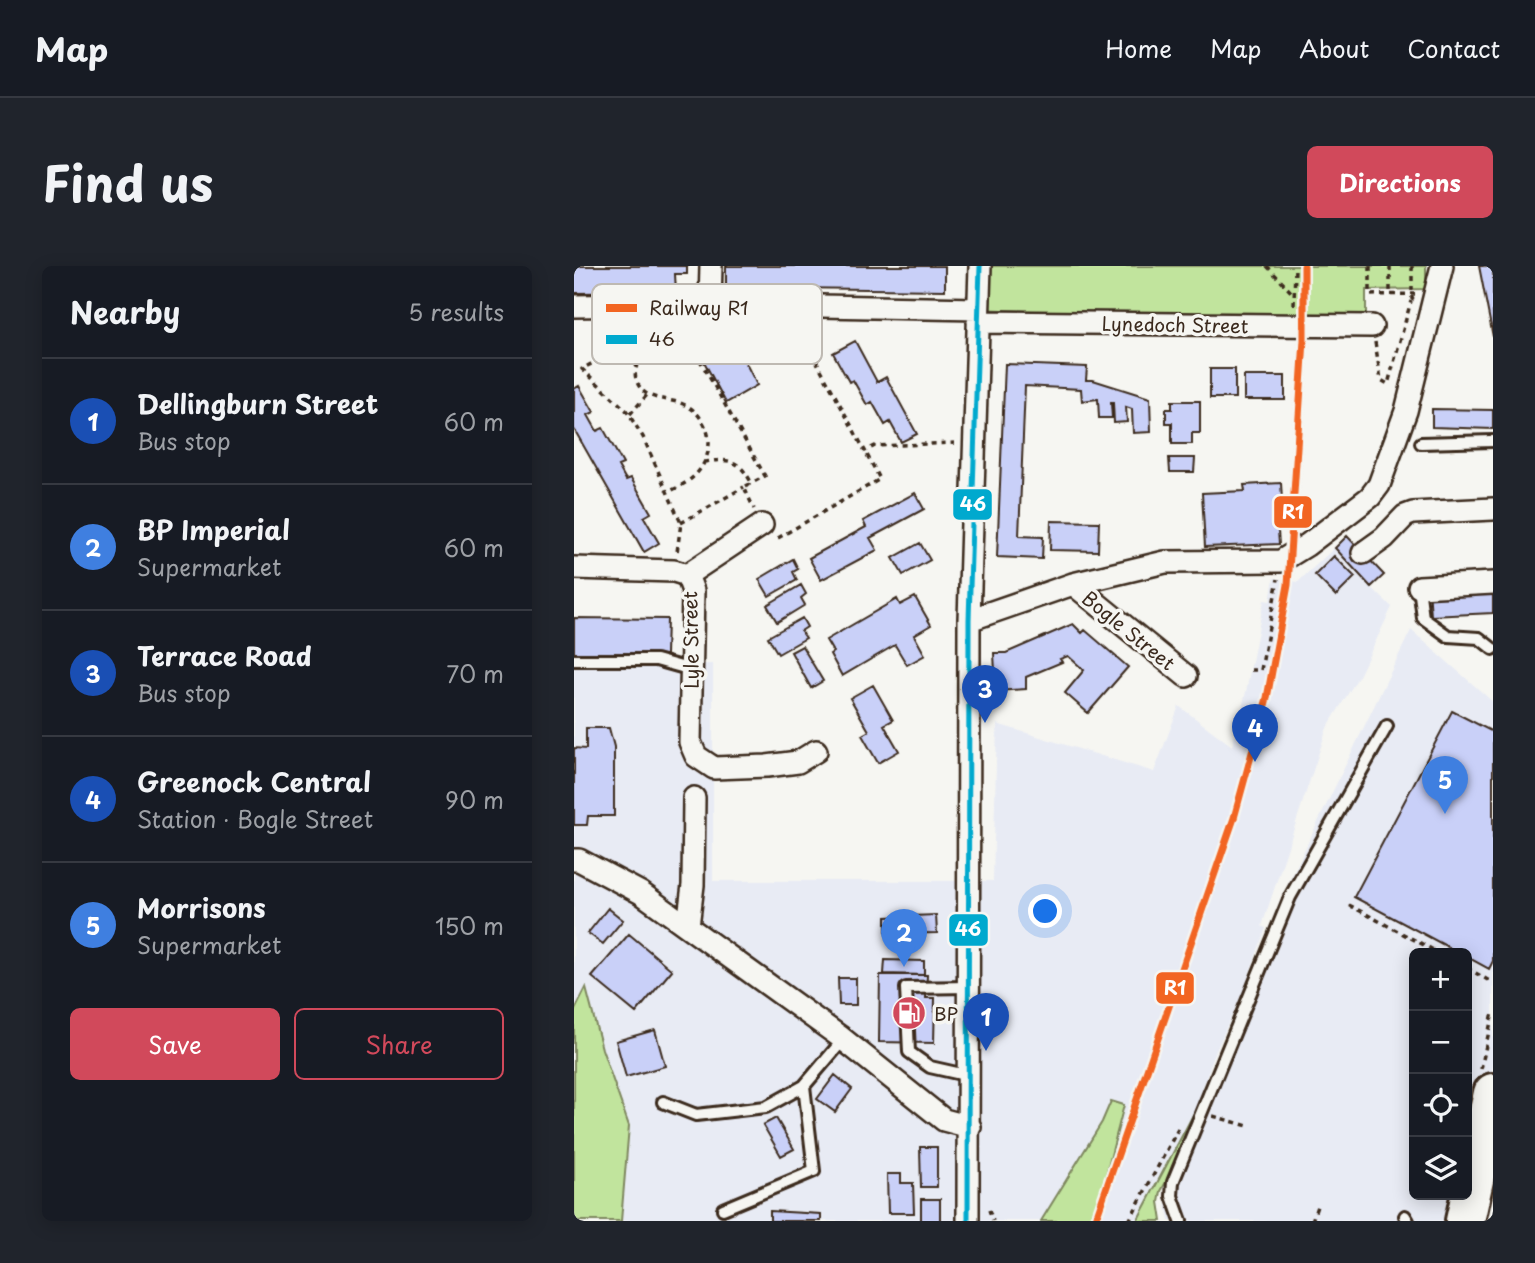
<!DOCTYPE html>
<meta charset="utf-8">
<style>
:root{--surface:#171b24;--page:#20242c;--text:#f1f3f6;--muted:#9ea1a6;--line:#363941;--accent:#d1495b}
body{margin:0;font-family:"Playpen Sans",sans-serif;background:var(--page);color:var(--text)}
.controls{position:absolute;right:21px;bottom:21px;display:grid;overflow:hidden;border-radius:10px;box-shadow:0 4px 18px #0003}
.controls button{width:63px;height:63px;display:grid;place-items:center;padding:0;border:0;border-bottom:2px solid var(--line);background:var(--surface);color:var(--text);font:35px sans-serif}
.you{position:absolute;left:472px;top:646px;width:24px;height:24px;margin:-18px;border:5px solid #fff;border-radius:50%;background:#1a73e8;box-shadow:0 0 0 10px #1a73e833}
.badge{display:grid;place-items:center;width:46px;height:46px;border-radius:50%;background:var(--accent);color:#fff;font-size:23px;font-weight:700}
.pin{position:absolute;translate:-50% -58px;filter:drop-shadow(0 2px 4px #0008)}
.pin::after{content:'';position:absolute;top:37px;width:24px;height:21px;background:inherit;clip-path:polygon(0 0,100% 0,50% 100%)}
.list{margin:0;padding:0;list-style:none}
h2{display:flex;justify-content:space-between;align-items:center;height:91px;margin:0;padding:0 28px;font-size:30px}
h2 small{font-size:23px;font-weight:400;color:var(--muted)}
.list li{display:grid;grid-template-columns:46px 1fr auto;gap:21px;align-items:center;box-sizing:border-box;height:126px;padding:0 28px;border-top:2px solid var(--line)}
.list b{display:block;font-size:26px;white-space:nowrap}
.list p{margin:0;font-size:23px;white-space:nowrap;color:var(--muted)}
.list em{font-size:23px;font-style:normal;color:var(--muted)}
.actions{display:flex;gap:14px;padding:21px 28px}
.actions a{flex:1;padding:16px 0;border:2px solid var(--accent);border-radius:10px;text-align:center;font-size:24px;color:var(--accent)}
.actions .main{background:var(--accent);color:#fff}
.icon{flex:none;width:38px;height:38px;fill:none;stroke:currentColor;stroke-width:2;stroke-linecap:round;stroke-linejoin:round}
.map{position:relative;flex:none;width:919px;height:955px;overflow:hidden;border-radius:10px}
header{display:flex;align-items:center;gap:42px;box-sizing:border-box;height:98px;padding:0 35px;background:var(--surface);border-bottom:2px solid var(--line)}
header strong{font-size:33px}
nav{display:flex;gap:38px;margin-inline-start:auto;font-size:24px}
.intro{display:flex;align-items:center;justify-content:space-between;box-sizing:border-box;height:168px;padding:0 42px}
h1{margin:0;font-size:49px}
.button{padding:18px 32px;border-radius:10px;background:var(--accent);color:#fff;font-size:24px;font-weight:700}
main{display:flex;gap:42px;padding:0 42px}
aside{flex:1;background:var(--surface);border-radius:10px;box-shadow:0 4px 18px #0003}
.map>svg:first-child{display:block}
.built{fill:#e8ebf4}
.green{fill:#c1e49d;stroke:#7e875e;stroke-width:2}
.building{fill:#c9d0f8;stroke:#3b2a1e;stroke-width:2}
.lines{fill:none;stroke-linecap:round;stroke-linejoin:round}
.lane-casing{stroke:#3b2a1e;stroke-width:16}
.street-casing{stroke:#3b2a1e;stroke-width:26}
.highway-casing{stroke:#3b2a1e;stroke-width:44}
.path{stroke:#3b2a1e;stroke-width:3.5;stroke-dasharray:5 5;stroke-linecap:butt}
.lane{stroke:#f6f6f2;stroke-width:10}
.street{stroke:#f6f6f2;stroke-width:21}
.highway{stroke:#f6f6f2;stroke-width:38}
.bus-1-casing{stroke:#f6f6f2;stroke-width:10}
.bus-1{stroke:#00a9ce;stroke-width:5}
.rail-1-casing{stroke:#f6f6f2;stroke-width:12}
.rail-1{stroke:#f26522;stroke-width:7}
.labels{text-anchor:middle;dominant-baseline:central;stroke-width:7;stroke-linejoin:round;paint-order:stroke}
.street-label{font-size:19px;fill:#3b2a1e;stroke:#f6f6f2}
.poi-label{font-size:19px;fill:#3b2a1e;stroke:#f6f6f2;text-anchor:start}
.key{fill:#f6f6f2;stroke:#beb9b2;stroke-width:2}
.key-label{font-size:19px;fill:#3b2a1e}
.line-badge{stroke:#f6f6f2;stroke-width:2.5}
.badge-label{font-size:19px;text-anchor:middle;font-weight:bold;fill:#fff}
</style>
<header>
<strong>Map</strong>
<nav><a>Home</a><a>Map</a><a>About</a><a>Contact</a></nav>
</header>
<div class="intro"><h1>Find us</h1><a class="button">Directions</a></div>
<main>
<aside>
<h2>Nearby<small>5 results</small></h2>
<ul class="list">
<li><span class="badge" style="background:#1a4fb4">1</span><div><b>Dellingburn Street</b><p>Bus stop</p></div><em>60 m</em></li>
<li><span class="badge" style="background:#3f7fe0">2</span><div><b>BP Imperial</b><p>Supermarket</p></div><em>60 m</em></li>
<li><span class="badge" style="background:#1a4fb4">3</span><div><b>Terrace Road</b><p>Bus stop</p></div><em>70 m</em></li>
<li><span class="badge" style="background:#1a4fb4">4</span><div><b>Greenock Central</b><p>Station · Bogle Street</p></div><em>90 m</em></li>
<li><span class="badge" style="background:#3f7fe0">5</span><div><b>Morrisons</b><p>Supermarket</p></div><em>150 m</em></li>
</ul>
<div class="actions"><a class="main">Save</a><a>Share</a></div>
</aside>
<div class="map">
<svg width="919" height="955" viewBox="0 0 919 955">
<rect width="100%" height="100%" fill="#f6f6f2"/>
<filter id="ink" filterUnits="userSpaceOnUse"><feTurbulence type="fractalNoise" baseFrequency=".0143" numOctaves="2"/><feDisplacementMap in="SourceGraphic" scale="14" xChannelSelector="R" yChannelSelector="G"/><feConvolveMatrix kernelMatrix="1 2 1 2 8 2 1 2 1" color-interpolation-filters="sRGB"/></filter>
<g filter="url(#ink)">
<path class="built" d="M773 270 810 309 797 321 818 341 786 408 753 462 688 660 692 662 670 723 641 787 619 849 563 955H520L550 839 537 835 528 856 467 955H0V397L139 398V615H419L423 458 580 506 605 440 658 480 672 426 690 334 696 335 700 312 724 316Z
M837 364 919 436V800L893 914V687H840V929H889L883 955H595L590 928 713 620Z"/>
<path class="green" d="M406 0H852V23L792 24V60L404 43Z
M12 722 28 783 55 860 47 955H0V746Z
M537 835 550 839 520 955H467L528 856Z
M619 849 621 854 599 903 587 925 585 936 588 955H563Z"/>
<path class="building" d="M0 0H113V8H101L102 26 0 27Z
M152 0H371V24L152 21Z
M905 0H919V71Z
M158 70 183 119 152 137 126 88Z
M281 75 303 116 312 111 343 168 327 176 316 156 311 159 298 136 293 139 279 114 275 116 259 87Z
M431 98 513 101 512 114H519L576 132 577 166 559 167 558 143 552 141 553 156 540 157 539 137H537L538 152H525L524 133 508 135 507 123 451 120 445 270 469 271 468 293 423 291Z
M636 103H661V132H636Z
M670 110H711V134H670Z
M5 120 20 146 14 149 23 165 29 162 49 198 44 200 52 214 57 212 77 247 70 251 85 277 70 286 0 163V123Z
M598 135H626V167H618V178H598V157H592V143H598Z
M858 143 919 144V163L858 161Z
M595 192H621L620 206H596Z
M707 217 709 252H703L705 278 631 281 628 227 671 225 670 219Z
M341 227 350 243 296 272 303 284 247 314 235 292 292 261 289 255Z
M477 255 525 256 524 285 476 284Z
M773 270 810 309 797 321 761 282Z
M346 277 356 294 329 309 319 292Z
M760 290 781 311 762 330 741 309Z
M219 293 224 303 219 306 223 314 195 330 185 313Z
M227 319 232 328 227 332 231 339 203 356 193 339Z
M919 320V347L857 350 855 323Z
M341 331 357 359 340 369 351 389 333 399 321 379 268 410 256 388 259 386 252 374 323 333 326 339Z
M0 352 93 353 92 389 0 388Z
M228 352 233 361 227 365 232 372 204 388 194 371Z
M499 358 508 367 511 364 554 401 514 447 491 427 510 404 494 390 486 393 488 396 452 411V423L422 425 420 387H432Z
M228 380 249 415 237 422 217 386Z
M299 419 319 454 310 459 325 485 304 497 288 469 295 465 276 432Z
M878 445 919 466V695L915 703 893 691V687H885L780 631Z
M12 462H35L40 481V550H14L13 559H0V482L12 483Z
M34 642 49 654 29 678 14 667Z
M362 649 363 667 312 668V651Z
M55 668 98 704 62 747 18 711Z
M311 694 350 695V709L310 708Z
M306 709H353L352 732H361L360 777 305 776Z
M264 712H282V739H265Z
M81 764 91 800 52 811 42 775Z
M261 809 278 823 261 846 243 833Z
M202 852 220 883 207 890 189 859Z
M346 881H363V921H347Z
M313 908H327V917H339L340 947H314Z
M347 933H366V955H347Z
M196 945 247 948V955H196Z"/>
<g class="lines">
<g class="lane-casing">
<path id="lane" d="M847 177 919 175
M845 321 849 352 874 370 905 372 919 383
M0 394H82L118 404
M395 721 332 722 335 786 356 801 396 810
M89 836 122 849 192 841 230 820 269 774
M149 943 240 905 230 820
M831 950 834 955
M607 955 598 930 599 916 716 631 813 460"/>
</g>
<g class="street-casing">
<path id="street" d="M136 38 137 0
M0 40 136 38 404 43
M404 56 798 60
M188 259 113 309 119 325 116 476 122 490 140 502 193 500 224 496 242 485
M789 287 810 272 831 250 839 247 919 243
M0 302 100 305 113 309
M499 318 612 410
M845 321 919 317
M395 354 499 318 591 296 707 295 733 279 796 231 805 219 832 145 868 0
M0 594H5L67 627 265 770 370 854 396 861
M114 660 119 619 120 532
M394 955 395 354 406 0"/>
</g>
<g class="highway-casing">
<path id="highway" d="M891 955 919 827"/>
</g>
<path class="path" d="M693 0 720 29
M796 0V29L841 28
M816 0V28
M838 0V33L841 34
M720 39 721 0
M92 57C89 79 53 91 63 116 75 145 113 121 131 160 135 168 136 177 134 186 128 208 114 217 94 226
M59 58C58 80 25 93 8 103L52 144 69 171 107 257 103 286
M109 58V64L191 210 170 221 180 243
M68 59 72 68 82 76
M223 59 291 185 301 180 381 177
M801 76 807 114 814 118 837 35
M56 148 73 129
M130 196C154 193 164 192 177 216
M107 257 170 221
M204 272 306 213 291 185
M677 404H687L704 313
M775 639 865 687
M893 702 919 717
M907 803 919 746
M639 850 674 860
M415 944 419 955
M555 955 604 863
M738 955 743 940"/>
<use href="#lane" class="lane"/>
<use href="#street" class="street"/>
<use href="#highway" class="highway"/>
<g class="bus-1-casing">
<path id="bus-1" d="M394 955 395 354 406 0"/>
</g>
<use href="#bus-1" class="bus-1"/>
<g class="rail-1-casing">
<path id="rail-1" d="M521 955 660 552 693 432 714 319 730 74V0"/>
</g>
<use href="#rail-1" class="rail-1"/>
</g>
</g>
<defs>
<g id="fuel-disc" transform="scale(1.75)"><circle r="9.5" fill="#d1495b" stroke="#f6f6f2"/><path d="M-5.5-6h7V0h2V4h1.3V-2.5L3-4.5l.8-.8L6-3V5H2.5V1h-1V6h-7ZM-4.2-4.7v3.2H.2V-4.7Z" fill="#fff"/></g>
</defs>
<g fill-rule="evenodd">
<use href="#fuel-disc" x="335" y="747"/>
</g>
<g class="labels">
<g class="street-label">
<text transform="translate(601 58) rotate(1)">Lynedoch Street</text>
<text transform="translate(555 364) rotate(39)">Bogle Street</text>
<text transform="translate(116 374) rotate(-91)">Lyle Street</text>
</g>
<g class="poi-label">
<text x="360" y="747">BP</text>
</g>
</g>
<rect x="18" y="18" width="230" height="80" rx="10" class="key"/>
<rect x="32" y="38" width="31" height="8" fill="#f26522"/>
<rect x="32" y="69" width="31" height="9" fill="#00a9ce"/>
<g class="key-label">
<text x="75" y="49">Railway R1</text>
<text x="75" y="80">46</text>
</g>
<g class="line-badge">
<rect x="378" y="222" width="41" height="33" rx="7" fill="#00a9ce"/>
<rect x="699" y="229" width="40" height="34" rx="7" fill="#f26522"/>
<rect x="374" y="647" width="41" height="34" rx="7" fill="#00a9ce"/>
<rect x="581" y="705" width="40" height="34" rx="7" fill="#f26522"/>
</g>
<g class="badge-label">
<text x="399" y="245">46</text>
<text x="719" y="253">R1</text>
<text x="394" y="670">46</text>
<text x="601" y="729">R1</text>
</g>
</svg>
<div class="controls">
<button>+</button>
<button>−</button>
<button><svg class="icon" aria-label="locate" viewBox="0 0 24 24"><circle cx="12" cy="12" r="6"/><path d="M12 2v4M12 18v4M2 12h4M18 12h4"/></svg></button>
<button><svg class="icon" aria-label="layers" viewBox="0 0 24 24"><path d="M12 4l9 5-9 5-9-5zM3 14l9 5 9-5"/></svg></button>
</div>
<div class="you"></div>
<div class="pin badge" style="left:412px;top:785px;background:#1a4fb4">1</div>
<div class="pin badge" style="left:330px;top:701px;background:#3f7fe0">2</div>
<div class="pin badge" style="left:411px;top:457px;background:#1a4fb4">3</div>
<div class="pin badge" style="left:681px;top:496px;background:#1a4fb4">4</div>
<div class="pin badge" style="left:871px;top:548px;background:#3f7fe0">5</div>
</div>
</main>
